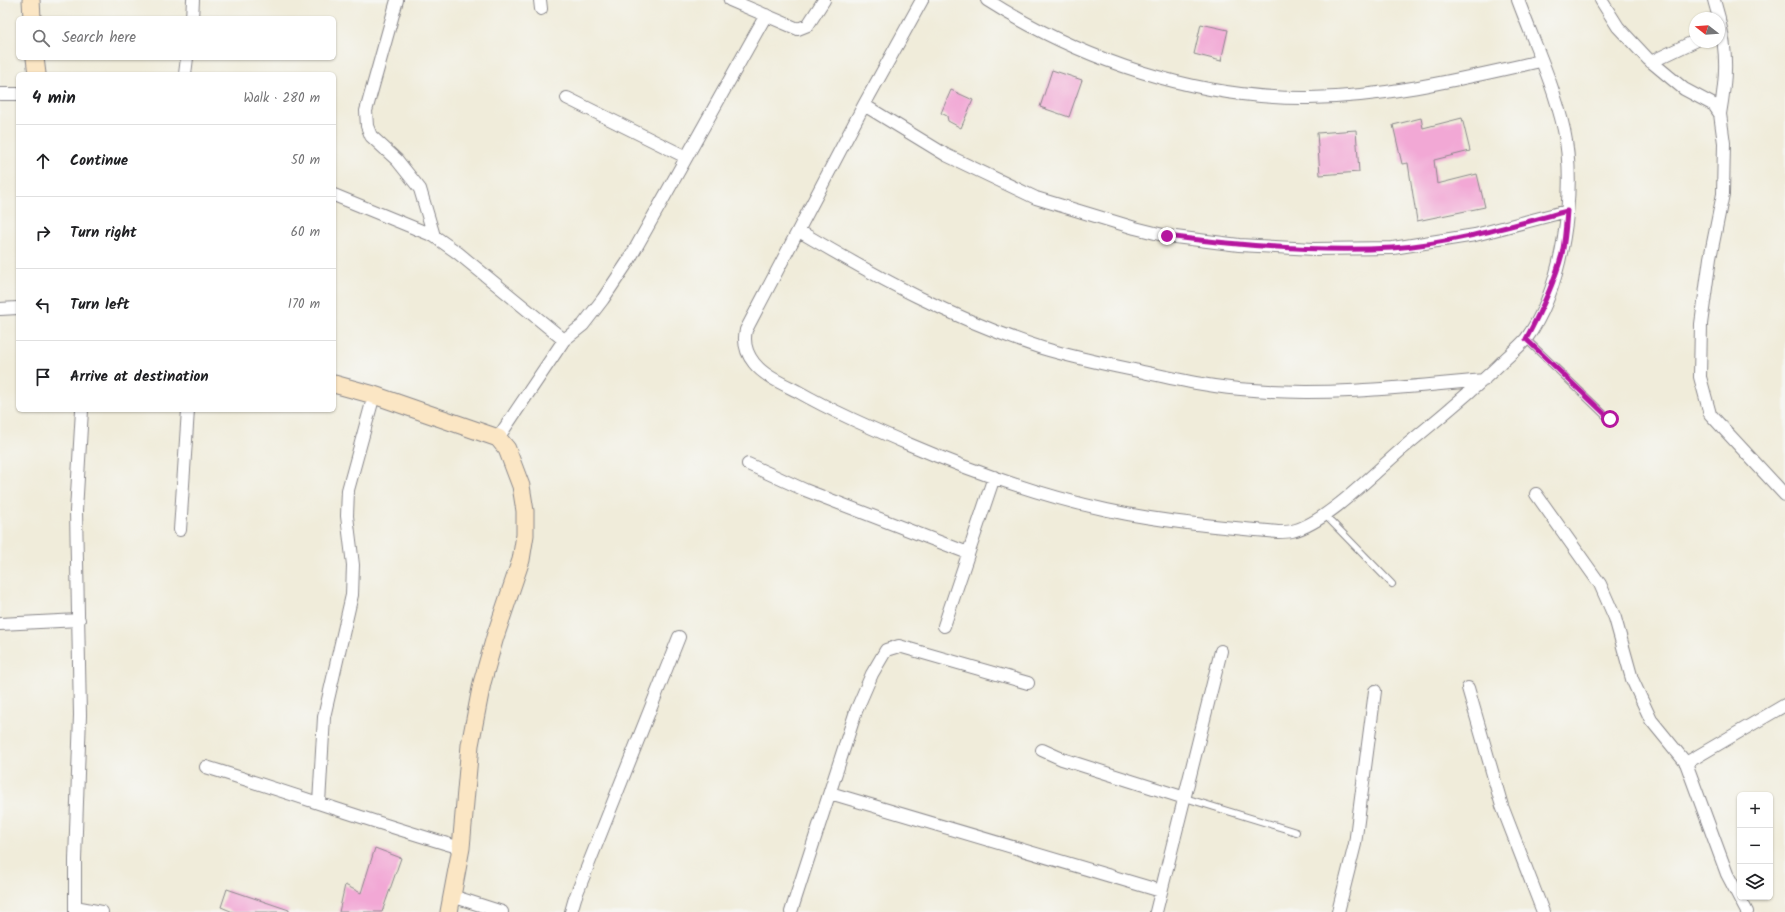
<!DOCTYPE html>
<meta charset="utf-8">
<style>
:root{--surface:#fff;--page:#f2f2f2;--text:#202124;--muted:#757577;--line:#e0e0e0}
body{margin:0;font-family:Kalam,sans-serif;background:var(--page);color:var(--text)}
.controls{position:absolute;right:12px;bottom:12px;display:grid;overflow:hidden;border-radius:6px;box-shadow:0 1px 3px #0004}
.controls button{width:36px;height:36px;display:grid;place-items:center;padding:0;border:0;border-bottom:1px solid var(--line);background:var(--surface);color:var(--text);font:20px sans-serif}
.compass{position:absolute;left:1689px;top:12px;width:36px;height:36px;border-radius:50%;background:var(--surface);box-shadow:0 1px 3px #0004;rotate:287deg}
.stop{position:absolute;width:12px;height:12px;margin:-9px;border:3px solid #b5179e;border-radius:50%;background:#fff}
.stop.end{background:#b5179e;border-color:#fff;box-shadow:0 1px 4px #0008}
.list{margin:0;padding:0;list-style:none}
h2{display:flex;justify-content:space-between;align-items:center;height:52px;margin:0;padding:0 16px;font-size:17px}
h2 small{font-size:13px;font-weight:400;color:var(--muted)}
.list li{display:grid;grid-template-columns:26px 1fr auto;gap:12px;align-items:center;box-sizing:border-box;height:72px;padding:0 16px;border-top:1px solid var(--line)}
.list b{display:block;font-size:15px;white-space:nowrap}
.list em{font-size:13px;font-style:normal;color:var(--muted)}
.icon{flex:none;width:22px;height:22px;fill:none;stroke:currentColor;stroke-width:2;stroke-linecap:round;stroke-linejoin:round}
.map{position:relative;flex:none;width:1785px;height:912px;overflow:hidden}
.search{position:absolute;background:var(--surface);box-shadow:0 1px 3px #0004;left:16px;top:16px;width:320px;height:44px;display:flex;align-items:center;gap:10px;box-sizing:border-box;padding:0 14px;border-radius:6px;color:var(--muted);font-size:15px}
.panel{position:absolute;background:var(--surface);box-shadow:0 1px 3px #0004;left:16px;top:72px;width:320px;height:340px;border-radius:6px}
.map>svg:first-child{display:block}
.building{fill:#f2a8d5}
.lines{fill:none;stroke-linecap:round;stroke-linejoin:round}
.lane-casing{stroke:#89878a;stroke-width:8}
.street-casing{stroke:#89878a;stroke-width:14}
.secondary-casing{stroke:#89878a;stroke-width:19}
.lane{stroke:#fff;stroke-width:6}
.street{stroke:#fff;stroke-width:12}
.secondary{stroke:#fbe6c4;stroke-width:17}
.route{stroke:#b5179e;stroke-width:5}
</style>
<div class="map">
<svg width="1785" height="912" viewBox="0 0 1785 912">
<rect width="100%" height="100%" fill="#f6f6f2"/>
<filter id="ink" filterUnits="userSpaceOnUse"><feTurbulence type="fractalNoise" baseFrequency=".025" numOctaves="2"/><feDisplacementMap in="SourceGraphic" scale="8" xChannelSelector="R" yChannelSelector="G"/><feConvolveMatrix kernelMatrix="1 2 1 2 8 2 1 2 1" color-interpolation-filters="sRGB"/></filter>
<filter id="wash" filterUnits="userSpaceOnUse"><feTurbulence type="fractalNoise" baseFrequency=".012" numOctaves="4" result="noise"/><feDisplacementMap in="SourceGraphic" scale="16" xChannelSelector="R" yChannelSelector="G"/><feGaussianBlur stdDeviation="0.9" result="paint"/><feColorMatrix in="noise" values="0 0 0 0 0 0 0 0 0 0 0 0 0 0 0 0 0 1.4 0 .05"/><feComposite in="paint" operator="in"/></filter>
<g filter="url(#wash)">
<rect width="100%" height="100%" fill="#f0ecda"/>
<g id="blocks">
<path class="building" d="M1201 24 1228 30 1221 61 1194 54Z
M1052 70 1082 80 1069 117 1040 107Z
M951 90 973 100 961 128 948 121 947 116 941 113Z
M1421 118 1423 128 1462 118 1470 151 1434 160 1437 184 1477 174 1485 207 1417 221 1408 163 1402 164 1393 125Z
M1356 130 1359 172 1320 175 1317 133Z
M375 848 401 858 382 912H339L345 885 361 893Z
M227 889 289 910V912H233L221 907Z"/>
</g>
</g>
<g filter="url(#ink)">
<use href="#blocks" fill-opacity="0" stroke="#89878a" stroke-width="1"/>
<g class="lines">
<g class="lane-casing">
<path id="lane" d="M1526 339 1609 419
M1325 515 1392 584
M1185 798 1296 832"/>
</g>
<g class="street-casing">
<path id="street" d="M397 0 366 111 367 126 371 136 397 160 420 189 434 236
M540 0 541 9
M730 0 798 29 808 25 824 0
M922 0 864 105 746 330C743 343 746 353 754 363 764 376 783 384 797 391 832 411 869 427 906 443 971 471 1038 495 1107 510 1163 522 1221 527 1278 532 1282 532 1287 532 1292 531 1325 524 1375 472 1402 449 1435 421 1468 395 1499 365 1508 356 1518 348 1526 339 1563 289 1577 190 1564 130 1554 85 1534 43 1518 0
M987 0C1081 60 1196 99 1309 98 1388 97 1465 78 1541 61
M1601 0 1618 27 1648 59 1684 89 1714 105 1720 114 1724 143 1723 194 1710 258 1701 324 1700 377 1710 414 1785 495
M1714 0 1719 18
M192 18 193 0
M1719 20C1728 54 1726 79 1720 114
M1651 62 1695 41
M185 74 187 58
M0 94H18
M567 98 686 157
M864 105 946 155 1036 198 1135 228 1167 236 1239 245 1314 249 1393 248 1475 235 1567 211
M334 195 434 236 458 253 564 340
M799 231C878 278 953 319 1042 348 1075 358 1110 365 1143 372 1180 380 1216 388 1253 390 1330 396 1407 387 1484 380
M0 309 18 308
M498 438 564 340 583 325 603 299 629 260 766 15
M748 464 805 490 968 553
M1536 494 1600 584 1615 618 1632 679 1651 720 1686 763 1727 874 1747 912
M180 530 188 410
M0 624 79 620
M944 626 994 477
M1468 688 1502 806 1543 912
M1042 750 1062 759 1185 798
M1686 763 1785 705
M206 767C291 793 375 823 461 848
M830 793 1161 891
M319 803 324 717 352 595 353 565 347 516 348 490 374 395
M452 896 502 912
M75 907 102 912
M75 912V860L80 715 76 511 82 410
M571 912 575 898 679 637
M791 912 856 711 872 674 886 650 899 646 1028 683
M1156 912 1221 651
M1338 912 1355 844 1375 691"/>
</g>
<g class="secondary-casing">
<path id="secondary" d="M31 0 32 18
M35 58 37 74
M334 384 374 395 498 438 507 449 521 486 525 511V535L521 560 495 637 482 683 470 745 461 848 449 912"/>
</g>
<use href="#lane" class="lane"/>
<use href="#street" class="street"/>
<use href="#secondary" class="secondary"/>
</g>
</g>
<g class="lines" filter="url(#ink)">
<path class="route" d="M1167 236C1241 246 1317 252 1392 248 1450 244 1511 226 1567 211 1566 225 1565 240 1562 254 1554 284 1541 311 1526 339L1610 419"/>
</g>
</svg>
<div class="controls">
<button>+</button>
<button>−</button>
<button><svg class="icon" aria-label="layers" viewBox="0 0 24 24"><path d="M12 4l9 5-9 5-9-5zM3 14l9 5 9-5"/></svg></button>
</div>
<svg class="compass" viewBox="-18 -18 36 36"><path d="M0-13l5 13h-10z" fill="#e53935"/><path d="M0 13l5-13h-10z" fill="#757577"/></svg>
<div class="stop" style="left:1610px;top:419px"></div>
<div class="stop end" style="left:1167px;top:236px"></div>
<div class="search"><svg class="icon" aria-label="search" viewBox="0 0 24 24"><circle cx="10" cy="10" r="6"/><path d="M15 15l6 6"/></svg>Search here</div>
<section class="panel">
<h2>4 min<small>Walk · 280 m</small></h2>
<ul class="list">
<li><svg class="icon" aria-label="ahead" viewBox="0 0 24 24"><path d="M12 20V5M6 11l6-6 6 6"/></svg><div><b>Continue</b></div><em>50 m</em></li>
<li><svg class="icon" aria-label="right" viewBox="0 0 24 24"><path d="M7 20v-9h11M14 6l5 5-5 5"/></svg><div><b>Turn right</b></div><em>60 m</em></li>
<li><svg class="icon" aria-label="left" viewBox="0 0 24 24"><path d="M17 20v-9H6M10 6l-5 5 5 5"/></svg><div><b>Turn left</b></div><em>170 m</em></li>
<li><svg class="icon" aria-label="arrive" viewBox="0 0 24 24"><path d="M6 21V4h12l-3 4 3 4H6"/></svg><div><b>Arrive at destination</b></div></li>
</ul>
</section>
</div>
